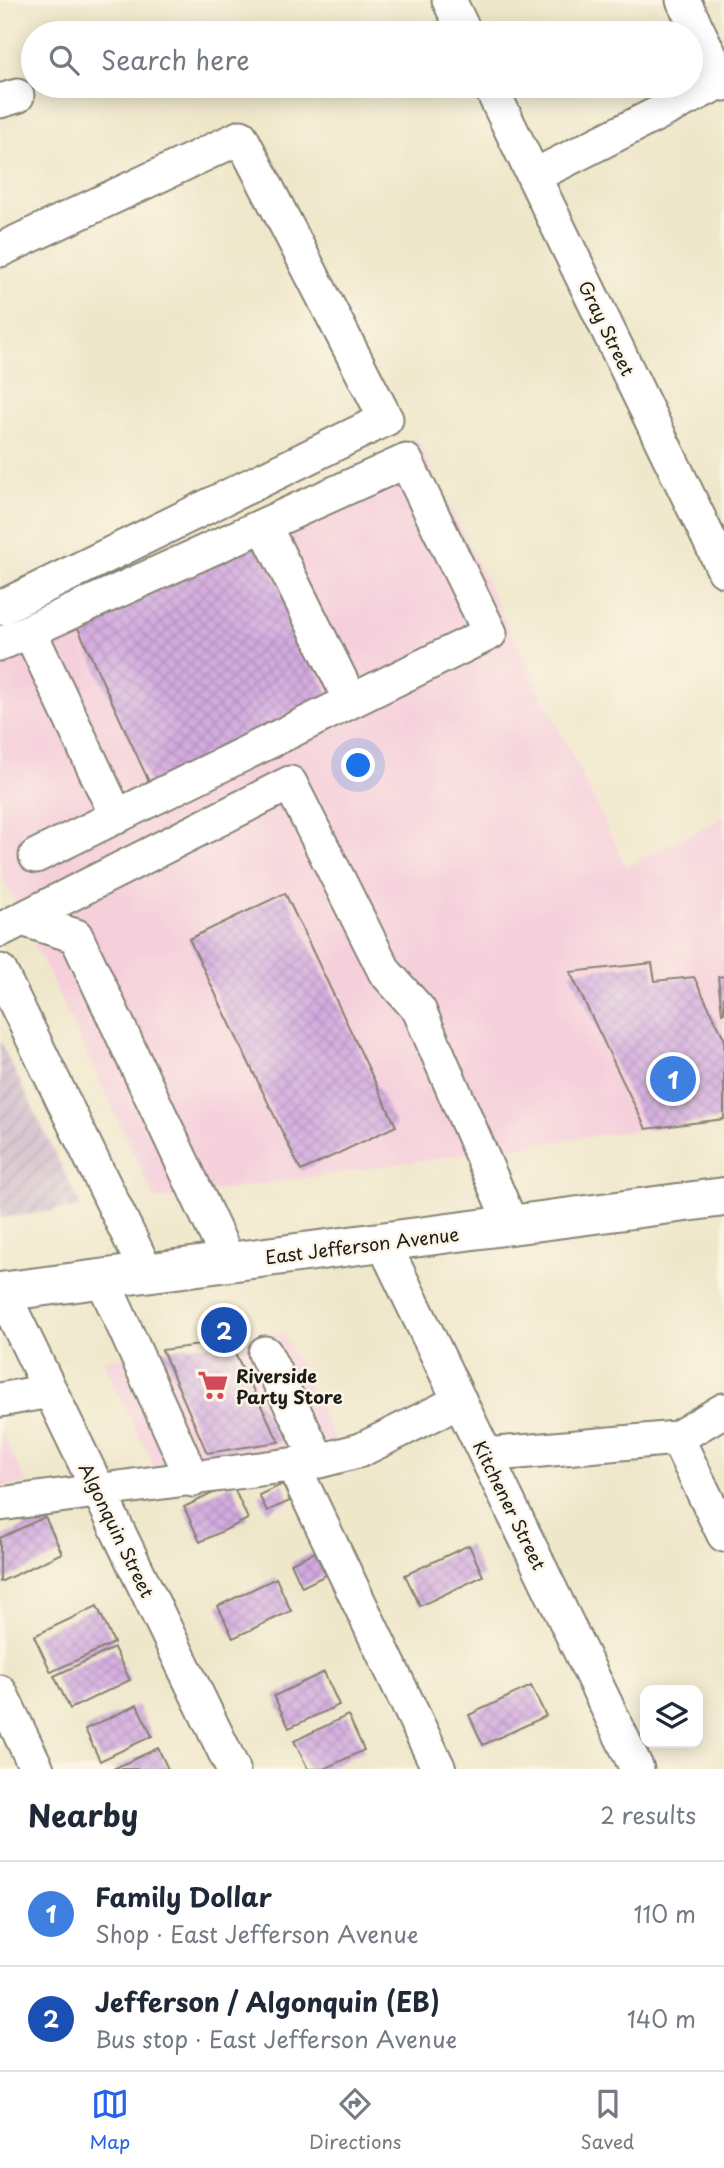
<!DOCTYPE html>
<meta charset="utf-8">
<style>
:root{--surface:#fff;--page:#f6f6f7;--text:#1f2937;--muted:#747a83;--line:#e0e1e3;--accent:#2563eb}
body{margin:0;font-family:"Playpen Sans",sans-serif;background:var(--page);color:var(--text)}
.controls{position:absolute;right:21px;bottom:21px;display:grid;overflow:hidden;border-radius:14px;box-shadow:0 4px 18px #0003}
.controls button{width:63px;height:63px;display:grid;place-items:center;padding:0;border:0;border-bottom:2px solid var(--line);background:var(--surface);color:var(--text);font:35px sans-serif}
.you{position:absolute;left:359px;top:766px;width:24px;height:24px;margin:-18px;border:5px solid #fff;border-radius:50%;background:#1a73e8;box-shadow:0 0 0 10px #1a73e833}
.badge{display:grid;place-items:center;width:46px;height:46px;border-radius:50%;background:var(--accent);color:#fff;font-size:23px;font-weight:700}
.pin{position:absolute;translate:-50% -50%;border:4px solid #fff;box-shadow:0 2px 7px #0006}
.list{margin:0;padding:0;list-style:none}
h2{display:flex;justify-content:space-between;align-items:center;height:91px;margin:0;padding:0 28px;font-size:30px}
h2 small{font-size:23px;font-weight:400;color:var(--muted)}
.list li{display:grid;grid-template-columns:46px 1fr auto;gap:21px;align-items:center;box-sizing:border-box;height:105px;padding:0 28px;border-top:2px solid var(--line)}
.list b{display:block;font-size:26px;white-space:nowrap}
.list p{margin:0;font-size:23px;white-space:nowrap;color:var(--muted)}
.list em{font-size:23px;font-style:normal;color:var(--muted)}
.icon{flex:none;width:38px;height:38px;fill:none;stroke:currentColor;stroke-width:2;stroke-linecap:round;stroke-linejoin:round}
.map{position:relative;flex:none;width:724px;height:1769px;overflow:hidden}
.search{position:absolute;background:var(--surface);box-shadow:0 4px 18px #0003;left:21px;right:21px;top:21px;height:77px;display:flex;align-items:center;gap:18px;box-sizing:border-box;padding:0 24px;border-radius:38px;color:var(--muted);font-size:26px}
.sheet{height:301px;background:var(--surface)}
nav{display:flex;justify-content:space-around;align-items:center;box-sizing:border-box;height:98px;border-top:2px solid var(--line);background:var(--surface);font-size:19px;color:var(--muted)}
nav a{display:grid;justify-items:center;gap:4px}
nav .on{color:var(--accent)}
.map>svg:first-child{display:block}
.built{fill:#f5cfdc}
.industrial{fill:url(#industrial-furrows)}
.building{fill:url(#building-cross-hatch)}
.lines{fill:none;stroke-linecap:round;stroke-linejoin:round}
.minor-casing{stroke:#868273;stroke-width:37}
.major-casing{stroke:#868273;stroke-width:42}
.minor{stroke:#fff;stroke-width:33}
.major{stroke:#fff;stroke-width:38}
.labels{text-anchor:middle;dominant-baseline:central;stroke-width:5;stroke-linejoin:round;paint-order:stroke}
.street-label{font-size:18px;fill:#1c1c1c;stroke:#fcf5e5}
.poi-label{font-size:18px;font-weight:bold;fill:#1c1c1c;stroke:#fcf5e5;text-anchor:start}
</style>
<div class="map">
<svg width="724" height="1769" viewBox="0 0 724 1769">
<defs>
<pattern id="industrial-furrows" width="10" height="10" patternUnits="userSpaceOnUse" patternTransform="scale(1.75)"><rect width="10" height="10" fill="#d1bdcc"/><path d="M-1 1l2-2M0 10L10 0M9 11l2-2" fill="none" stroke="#b3a2af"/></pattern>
<pattern id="building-cross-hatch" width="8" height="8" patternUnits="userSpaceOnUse" patternTransform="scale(1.75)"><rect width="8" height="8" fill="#d2aadf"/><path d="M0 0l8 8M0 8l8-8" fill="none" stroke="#b492bf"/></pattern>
</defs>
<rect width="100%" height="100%" fill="#fcf5e5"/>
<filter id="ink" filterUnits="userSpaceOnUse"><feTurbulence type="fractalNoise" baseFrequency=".0143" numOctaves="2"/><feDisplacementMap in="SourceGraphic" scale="14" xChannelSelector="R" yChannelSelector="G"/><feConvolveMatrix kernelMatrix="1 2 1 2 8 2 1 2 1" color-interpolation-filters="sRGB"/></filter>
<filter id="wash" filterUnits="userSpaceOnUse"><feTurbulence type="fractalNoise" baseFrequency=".00686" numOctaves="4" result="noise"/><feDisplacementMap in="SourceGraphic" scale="28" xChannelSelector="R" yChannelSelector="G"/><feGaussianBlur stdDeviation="1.57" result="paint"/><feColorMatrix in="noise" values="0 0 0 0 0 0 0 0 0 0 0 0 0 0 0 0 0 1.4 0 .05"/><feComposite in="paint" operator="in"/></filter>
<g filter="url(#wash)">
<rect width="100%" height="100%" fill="#efe7ca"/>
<path class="built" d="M416 438 626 866 724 818V1119L526 1145 156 1200 0 871V637Z
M284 1333 337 1445 156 1471 102 1360Z
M0 1428 26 1483 0 1487Z"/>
<path class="industrial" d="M0 1041 81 1207 0 1218Z"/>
<g id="blocks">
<path class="building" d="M259 543 332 703 151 786 77 626Z
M285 893 396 1126 301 1171 189 939Z
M652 963 655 981 694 977 724 1038V1119L646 1129 570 972Z
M724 976V1013H722L718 977Z
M229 1341 279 1442 207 1453 162 1350Z
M232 1484 248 1519 200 1542 184 1507Z
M283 1484 290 1501 267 1511 259 1495Z
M45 1517 62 1553 0 1582V1538Z
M469 1545 483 1576 420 1606 405 1575Z
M315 1552 326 1575 302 1587 291 1563Z
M276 1578 291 1611 233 1638 218 1606Z
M97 1606 114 1643 51 1672 34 1636Z
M114 1648 130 1680 70 1709 54 1676Z
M324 1672 339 1705 289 1728 274 1696Z
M531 1686 546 1716 483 1745 469 1715Z
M137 1705 152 1736 100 1761 85 1729Z
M348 1715 364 1750 324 1769H308L294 1741Z
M158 1748 168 1769H113Z"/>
</g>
</g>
<g filter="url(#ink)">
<use href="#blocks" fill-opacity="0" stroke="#868273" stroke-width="2"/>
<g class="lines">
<g class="minor-casing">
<path id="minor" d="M449 0 465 33
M683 0 724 84
M490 86 724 570
M0 101 17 96
M534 176 724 80
M0 250 241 137 386 419 0 608
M264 525 351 701
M30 632 117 817
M0 644 406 461 490 633 36 856
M22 919 76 936 229 1262
M0 930 290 783 385 972 419 1010 512 1226
M0 971 147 1273
M383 1242 637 1769
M102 1278 193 1480
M2 1291 233 1769
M265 1353 319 1461
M0 1400 49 1391
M677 1438 724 1535
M486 1455 677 1438 724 1410
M293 1465 439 1769
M0 1504 319 1461 361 1450 460 1401
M0 1692 37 1769"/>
</g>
<g class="major-casing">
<path id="major" d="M0 1292 724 1197"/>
</g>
<use href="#minor" class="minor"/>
<use href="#major" class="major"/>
</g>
</g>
<defs>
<g id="supermarket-bare" transform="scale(2.415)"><path d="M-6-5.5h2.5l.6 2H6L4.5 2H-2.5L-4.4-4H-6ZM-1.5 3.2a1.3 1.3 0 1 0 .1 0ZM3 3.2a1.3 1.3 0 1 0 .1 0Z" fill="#d1495b" stroke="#fcf5e5" stroke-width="2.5" paint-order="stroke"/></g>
</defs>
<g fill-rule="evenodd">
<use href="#supermarket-bare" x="213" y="1385"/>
</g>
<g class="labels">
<g class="street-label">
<text transform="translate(607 328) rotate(64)">Gray Street</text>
<text transform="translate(362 1245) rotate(-7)">East Jefferson Avenue</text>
<text transform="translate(510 1505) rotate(64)">Kitchener Street</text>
<text transform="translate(117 1530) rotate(64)">Algonquin Street</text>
</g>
<g class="poi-label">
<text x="236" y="1375">Riverside<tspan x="236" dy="21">Party Store</tspan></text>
</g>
</g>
</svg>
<div class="controls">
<button><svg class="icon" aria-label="layers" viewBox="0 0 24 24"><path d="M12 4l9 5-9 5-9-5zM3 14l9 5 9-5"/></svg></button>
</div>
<div class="you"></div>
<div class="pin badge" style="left:673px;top:1079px;background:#3f7fe0">1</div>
<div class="pin badge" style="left:224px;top:1330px;background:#1a4fb4">2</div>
<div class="search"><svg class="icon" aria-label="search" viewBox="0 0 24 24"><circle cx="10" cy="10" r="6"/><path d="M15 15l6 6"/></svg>Search here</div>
</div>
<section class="sheet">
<h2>Nearby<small>2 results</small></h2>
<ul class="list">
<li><span class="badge" style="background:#3f7fe0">1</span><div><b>Family Dollar</b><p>Shop · East Jefferson Avenue</p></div><em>110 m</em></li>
<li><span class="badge" style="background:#1a4fb4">2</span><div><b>Jefferson / Algonquin (EB)</b><p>Bus stop · East Jefferson Avenue</p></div><em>140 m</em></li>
</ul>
</section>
<nav>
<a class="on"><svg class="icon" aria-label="map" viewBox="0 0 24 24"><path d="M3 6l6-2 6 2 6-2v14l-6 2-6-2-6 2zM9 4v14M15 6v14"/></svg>Map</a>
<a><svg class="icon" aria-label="directions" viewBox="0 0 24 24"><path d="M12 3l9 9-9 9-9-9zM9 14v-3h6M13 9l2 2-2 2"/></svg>Directions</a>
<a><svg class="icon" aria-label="saved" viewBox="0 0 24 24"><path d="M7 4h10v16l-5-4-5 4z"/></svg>Saved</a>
</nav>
